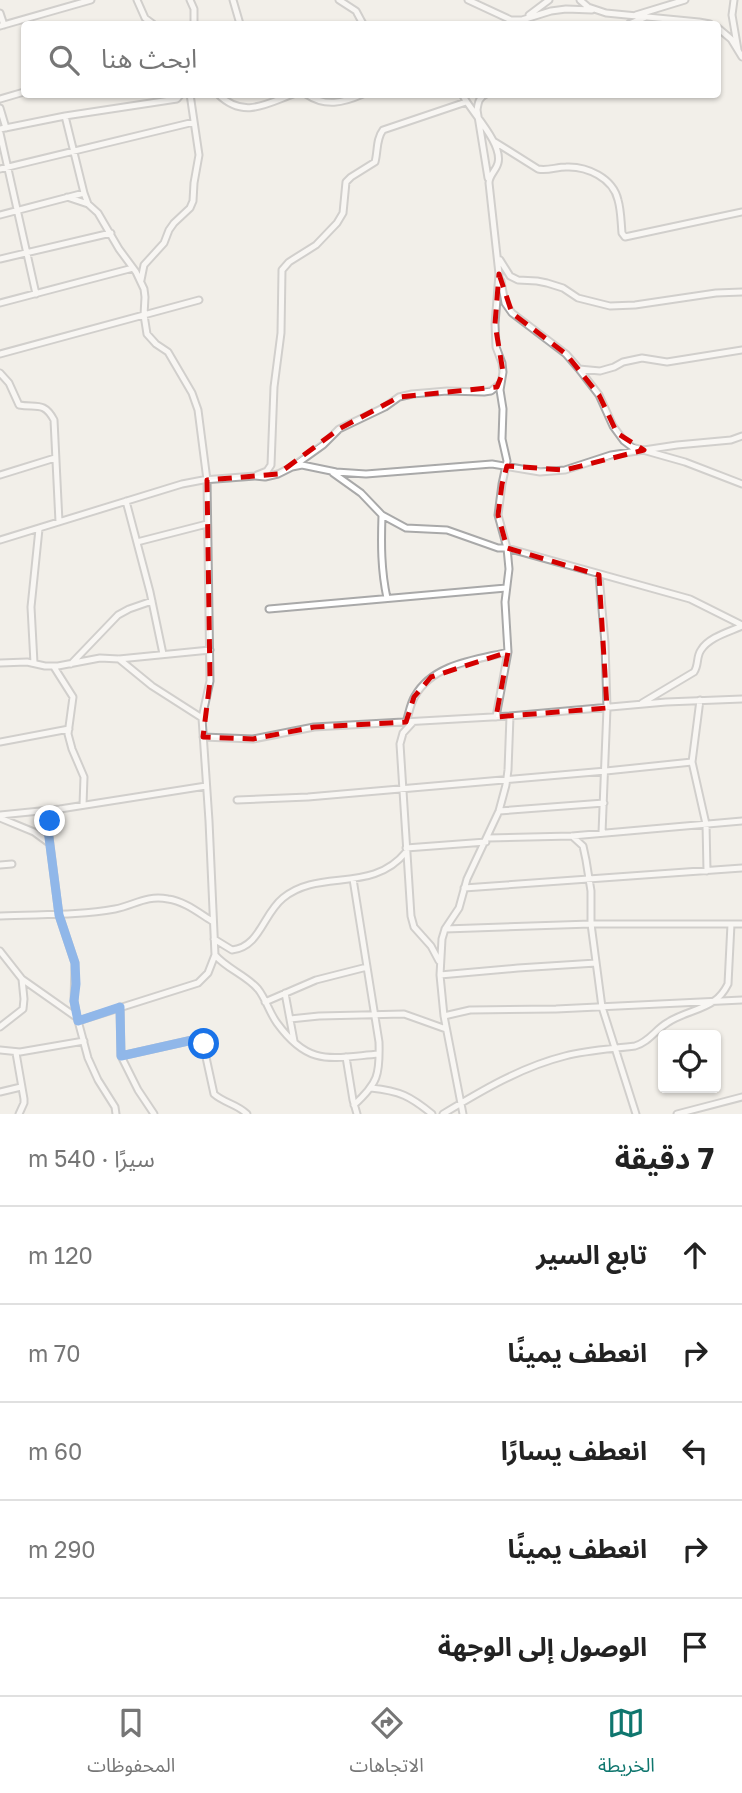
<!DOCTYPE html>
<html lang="ar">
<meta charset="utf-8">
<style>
:root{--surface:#fff;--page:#f2f2f2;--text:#222;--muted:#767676;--line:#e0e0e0;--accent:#0f766e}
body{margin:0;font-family:"Golos Text","Noto Sans Arabic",sans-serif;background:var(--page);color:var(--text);direction:rtl}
.controls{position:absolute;right:21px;bottom:21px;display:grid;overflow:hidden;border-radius:7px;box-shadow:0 2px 5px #0004}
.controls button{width:63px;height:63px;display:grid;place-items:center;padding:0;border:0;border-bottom:2px solid var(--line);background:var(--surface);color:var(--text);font:35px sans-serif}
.stop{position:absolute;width:21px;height:21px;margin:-16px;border:5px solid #1a73e8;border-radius:50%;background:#fff}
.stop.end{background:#1a73e8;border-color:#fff;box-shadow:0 2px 7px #0008}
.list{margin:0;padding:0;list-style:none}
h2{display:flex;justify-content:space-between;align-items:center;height:91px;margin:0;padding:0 28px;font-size:30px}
h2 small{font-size:23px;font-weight:400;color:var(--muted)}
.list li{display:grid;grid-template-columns:46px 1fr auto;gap:21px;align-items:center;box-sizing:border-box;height:98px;padding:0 28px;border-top:2px solid var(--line)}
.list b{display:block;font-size:26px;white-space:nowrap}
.list em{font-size:23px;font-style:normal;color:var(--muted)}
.icon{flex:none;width:38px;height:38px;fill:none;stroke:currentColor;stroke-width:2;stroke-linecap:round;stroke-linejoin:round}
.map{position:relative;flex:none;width:742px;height:1114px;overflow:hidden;direction:ltr}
.search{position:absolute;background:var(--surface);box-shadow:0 2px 5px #0004;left:21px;right:21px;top:21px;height:77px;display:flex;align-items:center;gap:18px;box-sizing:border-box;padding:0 24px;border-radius:7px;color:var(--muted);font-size:26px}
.sheet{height:581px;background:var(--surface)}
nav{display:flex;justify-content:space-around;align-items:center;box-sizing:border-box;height:98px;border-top:2px solid var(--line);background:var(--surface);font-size:19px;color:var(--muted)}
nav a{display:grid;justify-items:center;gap:4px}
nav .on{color:var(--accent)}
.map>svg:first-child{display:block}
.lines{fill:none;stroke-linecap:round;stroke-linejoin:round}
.street-casing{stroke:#a9a9a9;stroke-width:9}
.street{stroke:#fff;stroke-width:5}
.route{stroke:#1a73e8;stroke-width:9}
.marked{fill:none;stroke:#d40000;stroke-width:5;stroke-dasharray:14 9;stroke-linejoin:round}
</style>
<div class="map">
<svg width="742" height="1114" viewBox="0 0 742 1114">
<rect width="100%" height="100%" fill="#f2efe9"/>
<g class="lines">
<g class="street-casing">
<path id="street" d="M137 0 145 18 153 24
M190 0 194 9V24
M233 0 240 24
M339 0 356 11 363 24
M468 0 511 20H522L551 11 566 9 592 10
M580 0 588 7 606 13 699 22 710 24
M734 0 732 15 738 50
M0 13 4 25
M529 15 549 0
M636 15 685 0
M629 24 646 17
M0 26 91 0
M718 28 731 39 742 57
M218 94C243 119 266 104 293 94
M306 94C325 107 343 103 363 94
M462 94C471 112 503 143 498 163 496 171 489 175 489 183L499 274 495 324 496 347 502 363 503 372 500 390 503 409 502 439 507 461 502 484 498 515 507 548 509 569 505 602 508 652 496 717
M486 94C479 97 478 103 477 110L488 178
M0 99 24 92
M0 108 6 128
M65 116 84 193 88 204
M0 129 65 116 177 99 181 94
M0 133 36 294
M495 142 538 169C548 171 556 167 566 167 587 166 613 178 618 200 621 210 621 222 622 233L625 237 742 212
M0 169 194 122
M67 197 88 204 98 213 119 249 136 272 144 289 145 297 144 315 147 334 156 344 168 352 192 393 198 410 207 480 210 681 202 718 209 821 215 955 208 973 198 983 78 1021
M0 215 84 193
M0 259 111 233
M500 260 510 276 518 280 537 281 547 283 563 288 578 298 610 306 635 305 716 293 742 292
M141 280 144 265 164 243 169 230 174 223 190 208 193 201 194 183 199 155 190 94
M501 281 505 303 512 313 566 354 579 369 599 395 613 426 624 441 632 447 685 462 742 484
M0 303 133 268
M0 354 199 300
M579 369 600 371 614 367 623 362 642 358 667 362 742 350
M0 373 9 383 19 405C36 408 44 401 54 420L59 522
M295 465 323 445 339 429 385 407 399 397 412 394 447 391 484 392 491 391 501 383
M333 473 361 493 382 515 406 528 447 530 498 548H507L690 599 742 625
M0 475 55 458
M257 475 267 471 271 465 274 387 281 333 282 270 289 262 316 245 337 223 343 213 346 182 351 177 375 162C378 151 376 139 383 130L466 102
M126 501 150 592 163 654
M382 515C381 544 381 570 387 598
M0 540 182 484 203 480 255 476 265 477 278 474 292 467 302 465 336 472 366 474 492 464 540 472 565 470 611 455 677 445 731 440 742 436
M137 542 207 524
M599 575 605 643 607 708 602 833
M269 609 506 588
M119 659 152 686 202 718
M0 663 27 662 45 666H58L100 658 119 659 210 650
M34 663 31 607 39 529
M71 664 118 615 129 609 152 601
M54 667 73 697 68 734 72 749 84 777 83 805
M700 700 692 762 706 824 707 871
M642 703 694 672C699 665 696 657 701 650 709 637 729 632 742 626
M406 722C409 714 410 704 415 696 433 664 475 660 508 652
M413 722 403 733 400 744 411 916 414 927 431 946 439 961
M203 737 253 739 314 727 510 716 666 702 742 699
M0 742 69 729
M237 800 308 797 606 771 692 762
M60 809 51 817 48 829 59 915 75 963 74 1001 77 1017 88 1058 98 1080 115 1107 116 1114
M499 811 604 803
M0 815 60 809 206 786
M0 818 34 832 49 843
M572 836 583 846 586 860 591 891V924L602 1007 636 1114
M488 838 572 836 742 821
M406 848 486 842
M0 865 12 864
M353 879 379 1042C380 1075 378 1083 354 1105
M464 888 742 868
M0 916C38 914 77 916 115 909 135 905 146 895 168 899 184 901 199 913 212 921
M445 929 591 924H742
M214 939 232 950C260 947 263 914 283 898 319 868 372 894 406 852
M0 951 22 979 76 1017
M215 955C227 969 246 975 258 989 266 999 269 1012 277 1023 309 1067 330 1058 379 1054
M440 975 518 968 596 963
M285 993 294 1041
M265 1002 316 980 367 967
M120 1007 121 1056 138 1090 154 1114
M444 1016 470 1010 556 1009 742 1000
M290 1019 319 1016 404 1014 446 1029
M0 1027 23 1009 24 999 22 979
M0 1050 20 1052 84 1041
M16 1053 24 1099V1103L19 1114
M121 1056 197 1039H202L214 1094C224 1103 237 1104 247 1114
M346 1057 353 1100 357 1114
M371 1088C400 1091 410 1096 432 1114
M0 1092 21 1087
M443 1114C481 1091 521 1067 565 1056 588 1050 612 1049 635 1046 649 1042 655 1030 667 1023 681 1013 700 1011 714 1001 720 997 725 990 728 984L731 924
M463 1114 444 1016 440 975 442 939 445 929 459 908 467 879 499 811 506 785 508 770 510 716
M677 1114 742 1097"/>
</g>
<use href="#street" class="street"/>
</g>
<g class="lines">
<path class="route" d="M50 821 48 830 59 915 75 963 76 984 74 1001 78 1021 120 1007 121 1056 197 1039H202L204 1044"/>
</g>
<path d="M0 0H742V1114H0ZM499 274 512 313 566 354 599 395 617 433 644 450 565 470 507 466 502 484 498 515 507 548 599 575 607 708 496 717 508 652 431 677 414 697 406 722 314 727 253 739 203 737 210 681 207 480 278 474 339 429 399 397 497 387 503 372 495 324Z" fill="#f2efe9" fill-opacity=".55" fill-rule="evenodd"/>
<path class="marked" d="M499 274 512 313 566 354 599 395 617 433 644 450 565 470 507 466 502 484 498 515 507 548 599 575 607 708 496 717 508 652 431 677 414 697 406 722 314 727 253 739 203 737 210 681 207 480 278 474 339 429 399 397 497 387 503 372 495 324Z"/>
</svg>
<div class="controls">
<button><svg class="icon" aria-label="locate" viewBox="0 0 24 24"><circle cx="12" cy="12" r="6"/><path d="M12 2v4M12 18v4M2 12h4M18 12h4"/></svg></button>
</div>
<div class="stop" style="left:204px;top:1044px"></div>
<div class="stop end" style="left:50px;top:821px"></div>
<div class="search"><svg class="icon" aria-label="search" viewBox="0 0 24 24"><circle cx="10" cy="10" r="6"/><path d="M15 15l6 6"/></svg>ابحث هنا</div>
</div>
<section class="sheet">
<h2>7 دقيقة<small>سيرًا · 540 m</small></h2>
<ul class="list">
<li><svg class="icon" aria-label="ahead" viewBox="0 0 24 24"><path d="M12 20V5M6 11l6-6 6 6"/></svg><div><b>تابع السير</b></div><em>120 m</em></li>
<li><svg class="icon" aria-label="right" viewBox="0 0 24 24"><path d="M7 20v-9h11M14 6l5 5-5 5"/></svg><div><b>انعطف يمينًا</b></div><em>70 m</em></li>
<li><svg class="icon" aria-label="left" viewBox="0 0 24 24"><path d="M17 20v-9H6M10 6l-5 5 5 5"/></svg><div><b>انعطف يسارًا</b></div><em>60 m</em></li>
<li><svg class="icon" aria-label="right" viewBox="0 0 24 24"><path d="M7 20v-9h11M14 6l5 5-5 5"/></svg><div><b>انعطف يمينًا</b></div><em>290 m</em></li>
<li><svg class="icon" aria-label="arrive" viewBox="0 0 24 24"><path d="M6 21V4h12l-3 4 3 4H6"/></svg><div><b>الوصول إلى الوجهة</b></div></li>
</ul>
</section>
<nav>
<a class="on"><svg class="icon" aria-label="map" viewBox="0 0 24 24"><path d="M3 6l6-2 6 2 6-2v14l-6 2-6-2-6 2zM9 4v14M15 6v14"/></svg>الخريطة</a>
<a><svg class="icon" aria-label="directions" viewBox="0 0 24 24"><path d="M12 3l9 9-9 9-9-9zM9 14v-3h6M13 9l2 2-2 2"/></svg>الاتجاهات</a>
<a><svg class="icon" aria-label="saved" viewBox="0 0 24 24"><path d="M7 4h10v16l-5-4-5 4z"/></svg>المحفوظات</a>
</nav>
